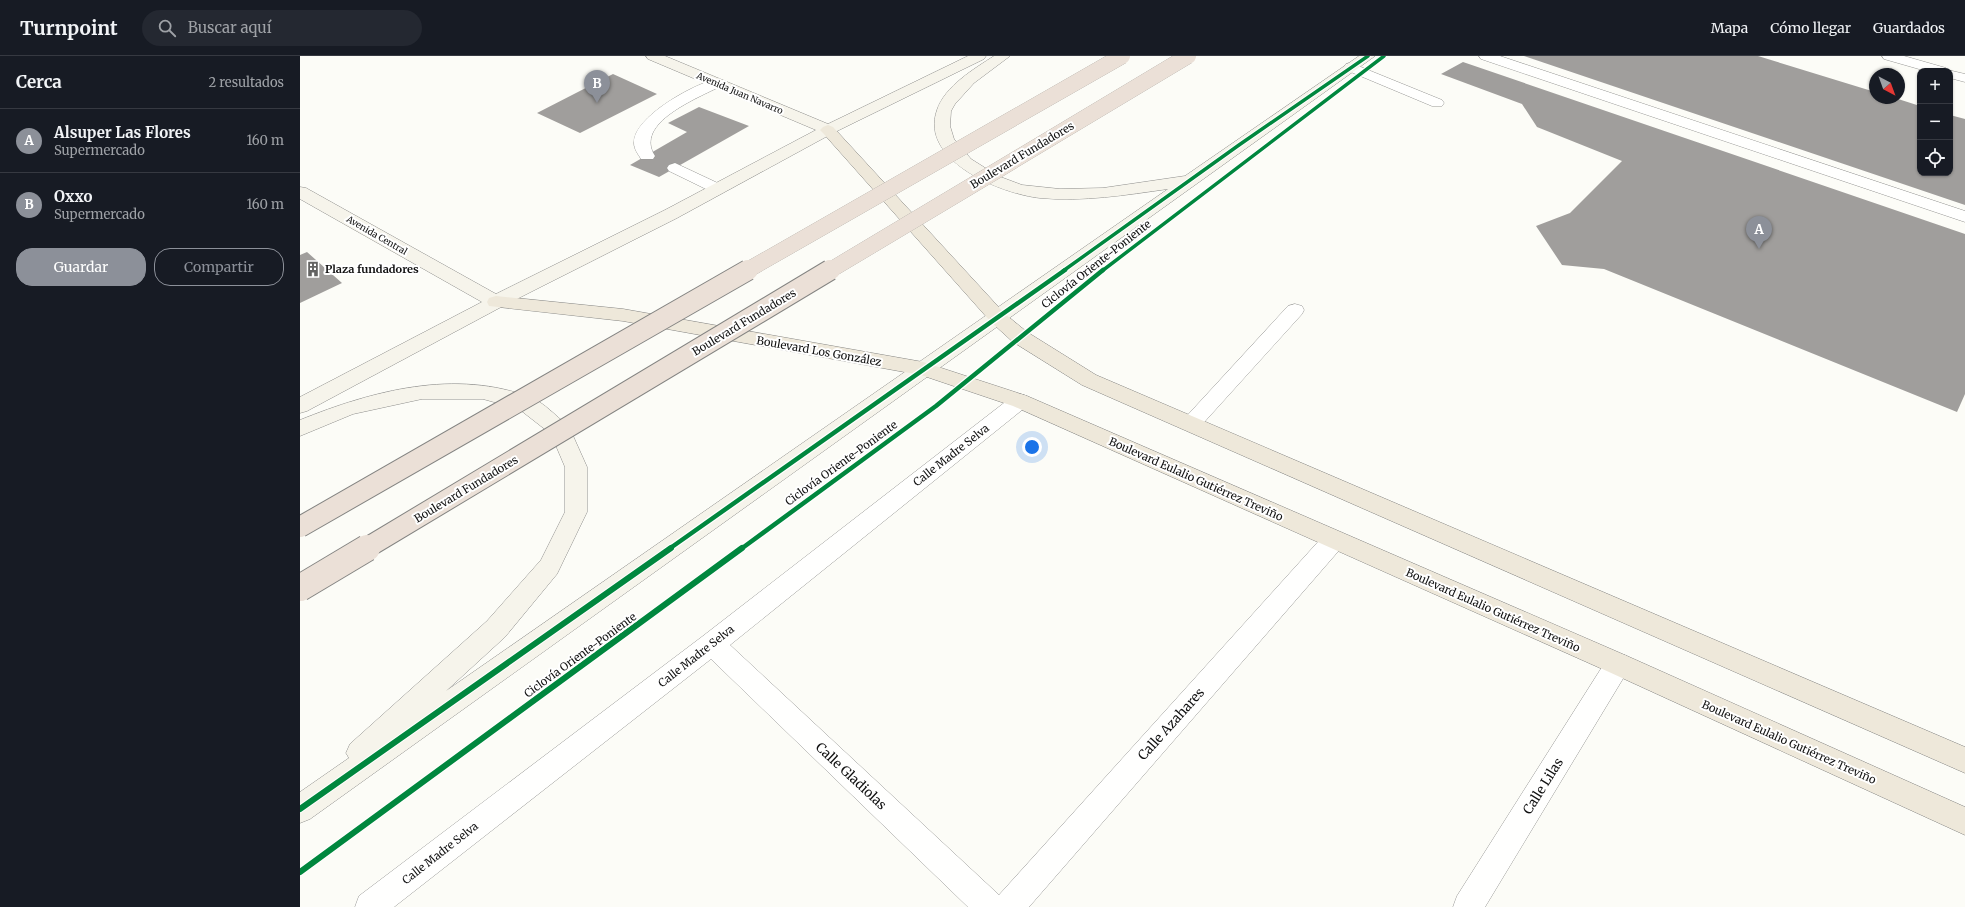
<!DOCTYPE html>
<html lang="es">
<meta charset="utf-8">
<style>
:root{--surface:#171b24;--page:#242831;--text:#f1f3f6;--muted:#9ea1a6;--line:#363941;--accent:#8c9099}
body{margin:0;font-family:Merriweather,serif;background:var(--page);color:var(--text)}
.controls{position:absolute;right:12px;top:12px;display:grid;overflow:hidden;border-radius:8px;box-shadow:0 1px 3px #0004}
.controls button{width:36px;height:36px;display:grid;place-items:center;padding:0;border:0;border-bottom:1px solid var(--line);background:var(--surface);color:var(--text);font:20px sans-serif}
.compass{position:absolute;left:1569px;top:12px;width:36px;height:36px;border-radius:50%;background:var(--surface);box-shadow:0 1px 3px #0004;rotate:139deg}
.you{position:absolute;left:732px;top:391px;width:14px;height:14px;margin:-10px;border:3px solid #fff;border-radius:50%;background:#1a73e8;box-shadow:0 0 0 6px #1a73e833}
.badge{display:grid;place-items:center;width:26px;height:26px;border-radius:50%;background:var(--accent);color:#fff;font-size:13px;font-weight:700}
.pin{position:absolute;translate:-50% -33px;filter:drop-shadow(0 1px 2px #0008)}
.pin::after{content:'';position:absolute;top:21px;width:14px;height:12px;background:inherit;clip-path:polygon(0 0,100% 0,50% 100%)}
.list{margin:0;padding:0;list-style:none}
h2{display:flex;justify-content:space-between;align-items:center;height:52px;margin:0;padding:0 16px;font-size:17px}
h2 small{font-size:13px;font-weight:400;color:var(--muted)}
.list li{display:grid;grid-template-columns:26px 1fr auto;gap:12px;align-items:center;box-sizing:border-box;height:64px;padding:0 16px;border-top:1px solid var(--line)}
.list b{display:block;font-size:15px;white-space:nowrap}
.list p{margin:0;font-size:13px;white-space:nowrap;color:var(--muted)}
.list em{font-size:13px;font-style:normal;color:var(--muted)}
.actions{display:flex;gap:8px;padding:12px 16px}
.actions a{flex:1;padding:9px 0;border:1px solid var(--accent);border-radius:16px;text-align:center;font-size:14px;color:var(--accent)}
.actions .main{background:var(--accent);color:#fff}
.icon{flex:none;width:22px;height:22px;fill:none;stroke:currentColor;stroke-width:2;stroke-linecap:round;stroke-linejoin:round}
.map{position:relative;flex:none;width:1665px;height:851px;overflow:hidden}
header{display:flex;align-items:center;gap:24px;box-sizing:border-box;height:56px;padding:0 20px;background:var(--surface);border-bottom:1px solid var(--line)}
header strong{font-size:19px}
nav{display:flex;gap:22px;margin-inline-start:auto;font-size:14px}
.search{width:280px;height:36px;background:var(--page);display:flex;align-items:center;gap:10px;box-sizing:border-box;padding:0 14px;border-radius:22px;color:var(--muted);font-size:15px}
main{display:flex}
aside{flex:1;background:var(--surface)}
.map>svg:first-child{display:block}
.building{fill:#a09e9c}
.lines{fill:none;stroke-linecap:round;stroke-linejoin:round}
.lane-casing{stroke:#979795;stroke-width:1}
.street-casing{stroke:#979795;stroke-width:1}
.secondary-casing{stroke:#8d8d8b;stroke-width:1}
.primary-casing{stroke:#848482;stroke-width:1}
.lane{fill:#fffffe;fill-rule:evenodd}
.street{fill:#fffffe;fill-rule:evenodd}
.secondary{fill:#f6f4eb;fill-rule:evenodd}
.primary{fill:#eee8da;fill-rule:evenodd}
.highway-bridge-far2-casing{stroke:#848482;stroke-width:16;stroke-linecap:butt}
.highway-bridge-far1-casing{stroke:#848482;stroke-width:22;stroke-linecap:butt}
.highway-bridge-casing{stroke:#848482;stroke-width:28;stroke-linecap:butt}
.highway-bridge-far2{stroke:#ebe0d7;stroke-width:16}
.highway-bridge-far1{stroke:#ebe0d7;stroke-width:20}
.highway-bridge{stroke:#ebe0d7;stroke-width:26}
.cycleway-far2-casing{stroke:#fff;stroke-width:5.5}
.cycleway-far1-casing{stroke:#fff;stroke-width:7}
.cycleway-casing{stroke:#fff;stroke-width:8}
.cycleway-far2{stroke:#00873e;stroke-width:3.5}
.cycleway-far1{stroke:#00873e;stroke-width:4.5}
.cycleway{stroke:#00873e;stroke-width:6}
.labels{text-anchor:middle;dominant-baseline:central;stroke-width:4;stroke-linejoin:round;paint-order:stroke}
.far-street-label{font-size:9px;fill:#111;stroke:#fff}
.street-label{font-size:11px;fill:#111;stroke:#fff}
.poi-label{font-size:11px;font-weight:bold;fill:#111;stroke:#fff;text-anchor:start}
.near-street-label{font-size:13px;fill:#111;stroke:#fff}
</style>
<header>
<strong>Turnpoint</strong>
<div class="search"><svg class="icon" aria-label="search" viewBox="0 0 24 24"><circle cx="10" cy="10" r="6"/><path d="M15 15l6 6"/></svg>Buscar aquí</div>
<nav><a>Mapa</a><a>Cómo llegar</a><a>Guardados</a></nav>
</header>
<main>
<aside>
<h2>Cerca<small>2 resultados</small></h2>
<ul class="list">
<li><span class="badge">A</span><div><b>Alsuper Las Flores</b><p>Supermercado</p></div><em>160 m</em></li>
<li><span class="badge">B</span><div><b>Oxxo</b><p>Supermercado</p></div><em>160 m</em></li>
</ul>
<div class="actions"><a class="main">Guardar</a><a>Compartir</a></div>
</aside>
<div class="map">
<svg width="1665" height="851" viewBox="0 0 1665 851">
<rect width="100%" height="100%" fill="#fcfcf7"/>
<path class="building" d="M1224 0H1458L1575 36V42H1595L1620 50V117H1650V59L1665 63V149Z
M1163 6 1665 178V338L1657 356 1304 213 1262 209 1236 170 1270 157 1322 105 1237 71 1222 48 1141 18Z
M313 18 357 38 280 77 237 57Z
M399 51 449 70 359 121 330 109 387 76 368 67Z
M7 196 42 227 0 247V199Z"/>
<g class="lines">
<g class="lane-casing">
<path id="lane" d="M1051 7 1142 44 1144 47 1142 50H1132L1046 14 1044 11 1046 8Z
M416 23 421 24 423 27 421 30C398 42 333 67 355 100L353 103H341C338 98 334 93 334 87 333 61 394 28 416 23Z
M375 107 424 130 426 133 424 136 418 138 412 136 369 115 367 112 369 109Z
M995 248 1002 250 1004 254 1002 258 898 373 891 376 884 373 881 368 884 363 988 250Z"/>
</g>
<g class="street-casing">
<path id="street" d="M1179 0H1200L1665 155V166L1181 3Z
M1582 0H1604L1646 12 1648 14 1665 18V26L1650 22V15H1626L1584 3Z
M720 338 727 340 730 345 727 350 430 589 699 839 1026 477 1034 475 1042 477 1046 484 1042 491 729 851H668L411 603 94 851H55L59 840 403 580 713 340Z
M1318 597 1327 600 1331 608 1327 616 1185 851H1153L1157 840 1309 600Z"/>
</g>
<g class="secondary-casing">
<path id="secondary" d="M346 0H365L528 68 668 0H686L684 3 533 77 377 162 203 250 7 355 0 357V341L182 246 0 143V131L6 132 196 238 365 154 516 74 348 3Z
M694 0H710L674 27 655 48 651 55 650 70 654 83 671 103 698 120 722 129 760 133 803 132 885 120 1059 0H1075L10 763 0 767V736L49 702 46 697 50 688 187 565 241 504 265 456V411L251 378 219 353 183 343H122L53 358 0 380V364C72 335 156 312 232 342 244 347 256 360 266 368L270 373 287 411V456L257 518 205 581 146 635 868 133C826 139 783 146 740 142 702 138 619 105 637 54 645 30 674 13 694 0Z"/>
</g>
<g class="primary-casing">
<path id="primary" d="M528 69 533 71 705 258 727 276 796 319 1665 691V717L782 329 713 286 691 266 523 77 520 74 523 71Z
M196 240 323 253 623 306 727 340 1327 600 1665 751V779L1309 616 713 350 621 319 323 265 189 250 187 246 189 242Z"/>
</g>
<use href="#lane" class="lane"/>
<use href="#street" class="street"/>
<use href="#secondary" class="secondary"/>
<use href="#primary" class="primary"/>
<g class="highway-bridge-far2-casing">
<path id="highway-bridge-far2" d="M446 215 822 0
M529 215 888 0"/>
</g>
<g class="highway-bridge-far1-casing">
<path id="highway-bridge-far1" d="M0 471 448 214
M65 493 530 214"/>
</g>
<g class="highway-bridge-casing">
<path id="highway-bridge" d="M0 532 67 492"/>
</g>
<use href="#highway-bridge-far2" class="highway-bridge-far2"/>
<use href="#highway-bridge-far1" class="highway-bridge-far1"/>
<use href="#highway-bridge" class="highway-bridge"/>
<g class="cycleway-far2-casing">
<path id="cycleway-far2" d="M763 215 939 89 1068 0
M802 215 1084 0"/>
</g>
<g class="cycleway-far1-casing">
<path id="cycleway-far1" d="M369 493 765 214
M441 493 636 350 803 214"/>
</g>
<g class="cycleway-casing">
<path id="cycleway" d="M0 753 371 492
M0 816 442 492"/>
</g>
<use href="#cycleway-far2" class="cycleway-far2"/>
<use href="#cycleway-far1" class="cycleway-far1"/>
<use href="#cycleway" class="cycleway"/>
</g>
<defs>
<g id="building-bare" transform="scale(1.2)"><path d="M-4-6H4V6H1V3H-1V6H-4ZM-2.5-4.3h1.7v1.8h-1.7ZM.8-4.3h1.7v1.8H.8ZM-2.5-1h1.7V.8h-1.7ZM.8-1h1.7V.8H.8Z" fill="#636362" stroke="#fff" stroke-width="2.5" paint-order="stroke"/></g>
</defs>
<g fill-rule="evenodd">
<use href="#building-bare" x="13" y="213"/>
</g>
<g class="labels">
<g class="far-street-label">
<text transform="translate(440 37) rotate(23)">Avenida Juan Navarro</text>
<text transform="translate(77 179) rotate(30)">Avenida Central</text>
</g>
<g class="street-label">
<text transform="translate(722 99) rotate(-31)">Boulevard Fundadores</text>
<text transform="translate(796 208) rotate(-38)">Ciclovía Oriente-Poniente</text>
<text transform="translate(444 266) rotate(-31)">Boulevard Fundadores</text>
<text transform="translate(519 295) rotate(10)">Boulevard Los González</text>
<text transform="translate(651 399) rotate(-38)">Calle Madre Selva</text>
<text transform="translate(541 407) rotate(-36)">Ciclovía Oriente-Poniente</text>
<text transform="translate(896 423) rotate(24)">Boulevard Eulalio Gutiérrez Treviño</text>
<text transform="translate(166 433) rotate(-31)">Boulevard Fundadores</text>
<text transform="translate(1193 554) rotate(24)">Boulevard Eulalio Gutiérrez Treviño</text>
<text transform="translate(280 599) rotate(-36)">Ciclovía Oriente-Poniente</text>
<text transform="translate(396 600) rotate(-38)">Calle Madre Selva</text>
<text transform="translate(1489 686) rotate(24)">Boulevard Eulalio Gutiérrez Treviño</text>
<text transform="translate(140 797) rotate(-38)">Calle Madre Selva</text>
</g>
<g class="poi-label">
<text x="25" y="213">Plaza fundadores</text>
</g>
<g class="near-street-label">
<text transform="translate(871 668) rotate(-48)">Calle Azahares</text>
<text transform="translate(551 720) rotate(43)">Calle Gladiolas</text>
<text transform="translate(1243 730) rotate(-58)">Calle Lilas</text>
</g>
</g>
</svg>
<div class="controls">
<button>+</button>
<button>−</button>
<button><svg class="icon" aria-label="locate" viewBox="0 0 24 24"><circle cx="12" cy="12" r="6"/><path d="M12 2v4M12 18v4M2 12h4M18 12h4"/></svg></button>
</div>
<svg class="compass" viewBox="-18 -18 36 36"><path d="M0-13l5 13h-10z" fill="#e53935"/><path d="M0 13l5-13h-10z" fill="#9ea1a6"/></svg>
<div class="you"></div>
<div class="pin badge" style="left:1459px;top:193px">A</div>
<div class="pin badge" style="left:297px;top:47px">B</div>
</div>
</main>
